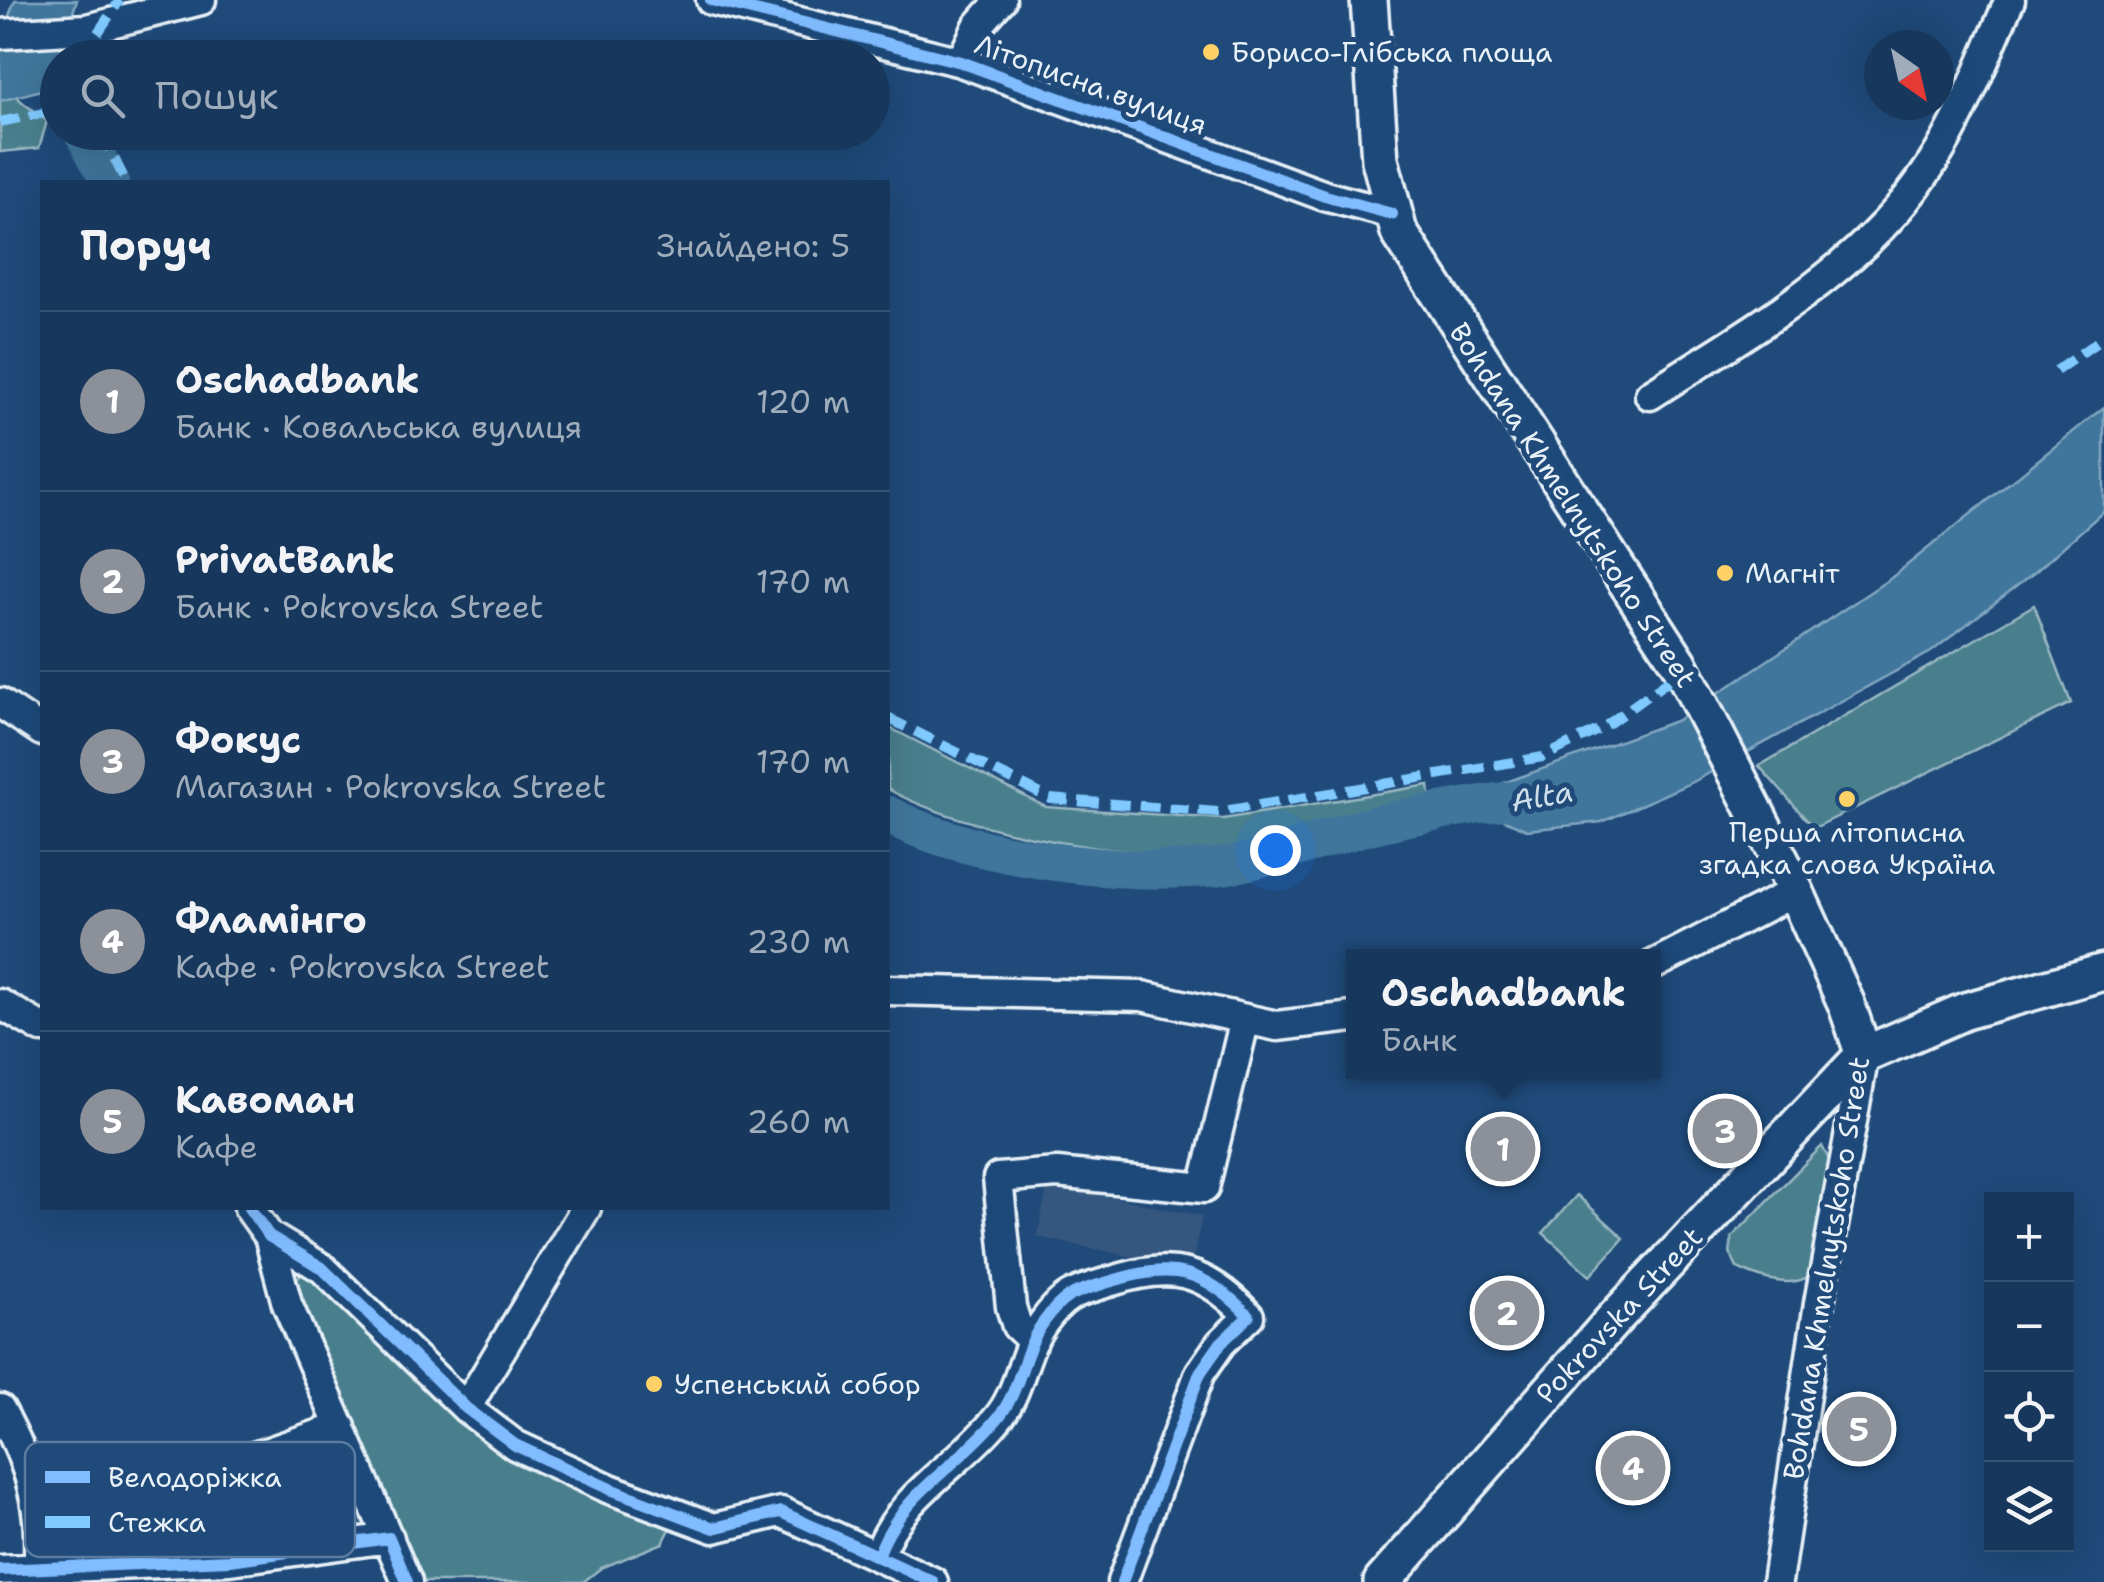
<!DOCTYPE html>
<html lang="uk">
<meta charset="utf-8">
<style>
:root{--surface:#17385c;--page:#203f62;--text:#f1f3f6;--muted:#9eacbb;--line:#365272;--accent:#8c9099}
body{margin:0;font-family:"Shantell Sans",sans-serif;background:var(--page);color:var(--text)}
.controls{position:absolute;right:30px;bottom:30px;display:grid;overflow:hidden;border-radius:0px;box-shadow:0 10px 40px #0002}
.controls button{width:90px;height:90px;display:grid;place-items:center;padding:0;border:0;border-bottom:2px solid var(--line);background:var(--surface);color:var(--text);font:50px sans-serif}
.compass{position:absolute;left:1864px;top:30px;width:90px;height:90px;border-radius:50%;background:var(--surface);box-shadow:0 10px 40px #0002;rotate:146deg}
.you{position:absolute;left:1275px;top:850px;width:35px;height:35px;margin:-25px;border:8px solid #fff;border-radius:50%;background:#1a73e8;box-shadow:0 0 0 15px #1a73e833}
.badge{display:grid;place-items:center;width:65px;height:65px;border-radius:50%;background:var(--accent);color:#fff;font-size:32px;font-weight:700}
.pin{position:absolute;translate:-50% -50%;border:5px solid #fff;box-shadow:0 2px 10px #0006}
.popup{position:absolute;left:1346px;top:949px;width:315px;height:130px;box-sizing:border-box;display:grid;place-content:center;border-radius:0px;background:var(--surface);filter:drop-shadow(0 2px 8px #0005);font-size:32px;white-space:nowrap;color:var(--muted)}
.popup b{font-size:38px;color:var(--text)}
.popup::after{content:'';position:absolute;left:50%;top:100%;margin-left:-20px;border:20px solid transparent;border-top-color:var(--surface)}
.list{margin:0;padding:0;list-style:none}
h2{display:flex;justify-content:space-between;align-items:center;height:130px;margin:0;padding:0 40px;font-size:42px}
h2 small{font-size:32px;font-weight:400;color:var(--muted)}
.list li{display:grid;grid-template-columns:65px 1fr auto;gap:30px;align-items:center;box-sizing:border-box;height:180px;padding:0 40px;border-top:2px solid var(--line)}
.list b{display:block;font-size:38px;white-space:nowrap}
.list p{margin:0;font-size:32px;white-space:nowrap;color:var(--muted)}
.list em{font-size:32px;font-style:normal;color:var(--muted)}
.icon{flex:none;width:55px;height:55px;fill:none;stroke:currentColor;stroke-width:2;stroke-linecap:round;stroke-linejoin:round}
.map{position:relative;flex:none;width:2104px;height:1582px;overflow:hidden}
.search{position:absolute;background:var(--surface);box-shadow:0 10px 40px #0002;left:40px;top:40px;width:850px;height:110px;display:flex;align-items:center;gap:25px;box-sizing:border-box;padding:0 35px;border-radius:55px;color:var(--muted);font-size:38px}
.panel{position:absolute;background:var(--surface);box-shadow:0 10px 40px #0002;left:40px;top:180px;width:850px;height:1030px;border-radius:0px}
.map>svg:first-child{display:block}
.built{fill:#35577e}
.green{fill:#4a7f8d;stroke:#99b8c2;stroke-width:2.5}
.water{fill:#40769c;stroke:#83a7c1;stroke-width:2.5}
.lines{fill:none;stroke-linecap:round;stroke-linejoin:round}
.river{stroke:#40769c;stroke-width:38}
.minor-casing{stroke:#e8f1f8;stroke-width:35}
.major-casing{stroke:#e8f1f8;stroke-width:42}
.minor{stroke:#1f4a7a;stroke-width:28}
.major{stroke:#1f4a7a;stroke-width:35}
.quiet{stroke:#80caff;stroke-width:10;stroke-dasharray:20 10;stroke-linecap:butt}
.cycleway-casing{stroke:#1f4a7a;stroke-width:19}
.cycleway{stroke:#80bcff;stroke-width:12}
.poi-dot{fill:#ffd166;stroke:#1f4a7a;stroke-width:4}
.labels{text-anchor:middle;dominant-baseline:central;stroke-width:10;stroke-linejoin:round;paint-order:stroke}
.poi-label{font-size:28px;fill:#e8f1f8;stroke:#1f4a7a;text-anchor:start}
.street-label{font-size:28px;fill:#e8f1f8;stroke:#1f4a7a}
.water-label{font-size:30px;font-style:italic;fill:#cfdfea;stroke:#1f4a7a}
.key{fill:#1f4a7a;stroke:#5b7ca0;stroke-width:2.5}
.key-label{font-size:28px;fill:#e8f1f8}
</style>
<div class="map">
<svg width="2104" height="1582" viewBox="0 0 2104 1582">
<rect width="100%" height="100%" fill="#1f4a7a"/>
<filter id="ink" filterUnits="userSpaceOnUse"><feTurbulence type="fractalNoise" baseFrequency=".01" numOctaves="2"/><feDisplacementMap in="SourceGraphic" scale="20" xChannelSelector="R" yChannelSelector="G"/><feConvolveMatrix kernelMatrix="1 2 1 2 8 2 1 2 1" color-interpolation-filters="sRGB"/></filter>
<g filter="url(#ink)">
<path class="built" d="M1048 1184 1202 1216 1191 1269 1037 1237Z"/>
<path class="green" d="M0 75 21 101 47 121 39 148 0 152Z
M2034 605 2071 703 1814 828 1759 766Z
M888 727 1046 807 1223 819 1429 785 1431 802C1366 816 1303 838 1238 850 1152 866 963 833 888 789Z
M1822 1146 1830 1162 1810 1275C1792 1290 1757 1277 1737 1268L1730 1253 1732 1237Z
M1577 1195 1624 1238 1590 1276 1543 1233Z
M311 1273 454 1411 673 1523 663 1543 601 1568 583 1582H416L290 1286 301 1274Z"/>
<path class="water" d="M15 0H77L58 58 57 100 41 90 0 101V38Z
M2104 407V511L2035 572 1931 652 1693 782 1602 822 1527 830 1471 805 1495 786 1678 720 1891 578Z"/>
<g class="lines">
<path class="river" d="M83 132 110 182
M888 815C970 858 1123 877 1215 867 1269 861 1317 839 1369 826 1418 814 1469 805 1519 799"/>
<g class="minor-casing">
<path id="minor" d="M711 0 961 62 1325 196 1392 214
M0 34 87 29 201 0
M961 62 978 26 1001 0
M1650 395C1752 329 1863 270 1931 165 1964 115 1985 55 2010 0
M0 703 42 731
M1653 965 1796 891
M888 990 1142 996 1277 1026 1353 1017
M0 1004 42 1028
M249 1208 269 1236 322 1268 466 1408 515 1445 610 1489 714 1528 781 1512 933 1582
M269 1236 287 1304 407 1582
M1033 1341 1017 1326 1011 1307 998 1178 1057 1173 1204 1188 1245 1019
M466 1408 586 1208
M0 1409C29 1462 44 1509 38 1569
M40 1514 88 1495 254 1457 341 1427
M878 1556C901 1492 956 1469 997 1419 1021 1391 1022 1352 1043 1323 1066 1291 1077 1292 1112 1281 1172 1262 1204 1269 1249 1316L1221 1343 1200 1373 1122 1582
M0 1570 230 1560 389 1538
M1777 1582 1819 1303 1864 1055"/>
</g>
<g class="major-casing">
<path id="major" d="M1369 0 1380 160 1399 232 1679 663 1786 871 1846 1003 1864 1055
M1382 1582 1613 1320 1864 1055 1965 1011 2104 972"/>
</g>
<use href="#minor" class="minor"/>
<use href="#major" class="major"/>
<path class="quiet" d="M81 58 120 0
M0 122 58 110
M101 132 126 182
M2056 371 2104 337
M888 718 1051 799 1218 812 1543 757 1604 727 1669 680"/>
<g class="cycleway-casing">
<path id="cycleway" d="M711 0 961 62 1325 196 1392 214
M249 1208 269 1236 322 1268 466 1408 515 1445 610 1489 714 1528 781 1512 933 1582
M878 1556C901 1492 956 1469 997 1419 1021 1391 1022 1352 1043 1323 1066 1291 1077 1292 1112 1281 1172 1262 1204 1269 1249 1316L1221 1343 1200 1373 1122 1582
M0 1570 230 1560 389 1538 407 1582"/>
</g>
<use href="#cycleway" class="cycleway"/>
</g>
</g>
<g class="poi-dot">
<circle cx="1211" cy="52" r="10"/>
<circle cx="1725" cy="573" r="10"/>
<circle cx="1847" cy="799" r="10"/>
<circle cx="654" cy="1384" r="10"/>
</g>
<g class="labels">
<g class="poi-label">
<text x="1231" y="52">Борисо-Глібська площа</text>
<text x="1745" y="573">Магніт</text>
<text x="1847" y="832" text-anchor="middle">Перша літописна<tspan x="1847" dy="32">згадка слова Україна</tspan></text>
<text x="674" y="1384">Успенський собор</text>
</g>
<g class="street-label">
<text transform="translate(1091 84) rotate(20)">Літописна вулиця</text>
<text transform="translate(1573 505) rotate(57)">Bohdana Khmelnytskoho Street</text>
<text transform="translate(1826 1268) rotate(-81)">Bohdana Khmelnytskoho Street</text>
<text transform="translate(1619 1315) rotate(-47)">Pokrovska Street</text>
</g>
<g class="water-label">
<text transform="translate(1542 796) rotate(-10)">Alta</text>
</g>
</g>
<rect x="25" y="1442" width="330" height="115" rx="15" class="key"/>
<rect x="45" y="1471" width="45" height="12" fill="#80bcff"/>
<rect x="45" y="1516" width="45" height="12" fill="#80caff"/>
<g class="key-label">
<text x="108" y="1487">Велодоріжка</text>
<text x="108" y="1532">Стежка</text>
</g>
</svg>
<div class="controls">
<button>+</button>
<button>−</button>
<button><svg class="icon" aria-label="locate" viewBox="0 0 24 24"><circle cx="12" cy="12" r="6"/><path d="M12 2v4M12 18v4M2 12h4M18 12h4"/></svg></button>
<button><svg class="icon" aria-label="layers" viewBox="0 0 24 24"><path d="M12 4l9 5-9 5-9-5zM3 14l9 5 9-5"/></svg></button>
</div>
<svg class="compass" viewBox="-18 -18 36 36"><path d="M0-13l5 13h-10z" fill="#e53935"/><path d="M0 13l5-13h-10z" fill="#9eacbb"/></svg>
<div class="you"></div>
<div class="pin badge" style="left:1503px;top:1149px">1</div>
<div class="popup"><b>Oschadbank</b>Банк</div>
<div class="pin badge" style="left:1507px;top:1313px">2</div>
<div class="pin badge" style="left:1725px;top:1131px">3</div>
<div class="pin badge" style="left:1633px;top:1468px">4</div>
<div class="pin badge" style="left:1859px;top:1429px">5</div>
<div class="search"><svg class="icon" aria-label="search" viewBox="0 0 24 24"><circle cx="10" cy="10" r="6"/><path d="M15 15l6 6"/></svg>Пошук</div>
<section class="panel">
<h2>Поруч<small>Знайдено: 5</small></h2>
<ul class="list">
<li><span class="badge">1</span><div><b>Oschadbank</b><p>Банк · Ковальська вулиця</p></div><em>120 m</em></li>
<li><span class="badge">2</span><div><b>PrivatBank</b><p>Банк · Pokrovska Street</p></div><em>170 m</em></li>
<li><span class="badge">3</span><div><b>Фокус</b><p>Магазин · Pokrovska Street</p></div><em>170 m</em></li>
<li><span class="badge">4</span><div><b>Фламінго</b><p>Кафе · Pokrovska Street</p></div><em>230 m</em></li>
<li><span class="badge">5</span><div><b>Кавоман</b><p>Кафе</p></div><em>260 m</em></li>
</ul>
</section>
</div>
